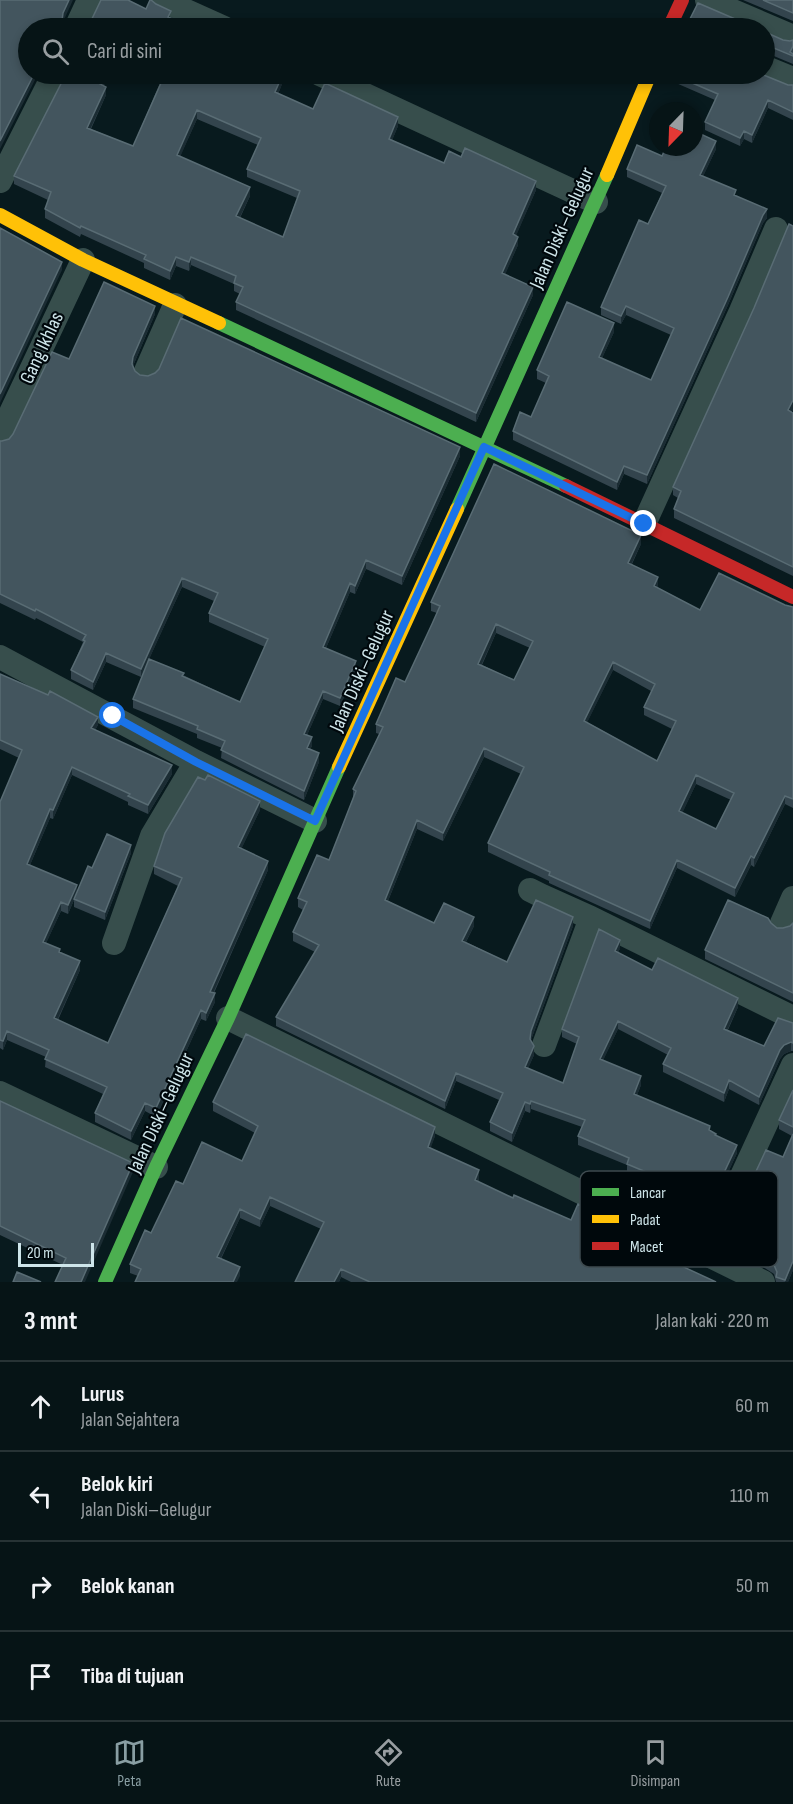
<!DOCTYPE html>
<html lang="id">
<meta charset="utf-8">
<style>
:root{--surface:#061416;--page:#142123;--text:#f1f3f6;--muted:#989ea1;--line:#273335;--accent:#899ea3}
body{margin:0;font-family:"Sofia Sans Condensed",sans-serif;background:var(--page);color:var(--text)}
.compass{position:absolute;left:649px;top:102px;width:54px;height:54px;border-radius:50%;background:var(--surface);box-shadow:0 3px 9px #0003;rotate:203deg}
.scale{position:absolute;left:18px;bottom:15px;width:76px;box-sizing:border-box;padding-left:6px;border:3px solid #cee5ea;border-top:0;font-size:16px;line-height:21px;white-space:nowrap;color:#cee5ea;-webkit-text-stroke:4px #00080c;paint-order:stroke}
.stop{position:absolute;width:18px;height:18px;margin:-14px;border:4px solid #1a73e8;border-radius:50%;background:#fff}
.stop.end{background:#1a73e8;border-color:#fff;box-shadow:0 2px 6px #0008}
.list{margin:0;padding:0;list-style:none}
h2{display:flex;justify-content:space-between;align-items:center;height:78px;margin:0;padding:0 24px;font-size:26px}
h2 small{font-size:20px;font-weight:400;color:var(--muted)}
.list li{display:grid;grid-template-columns:39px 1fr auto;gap:18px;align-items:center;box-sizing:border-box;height:90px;padding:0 24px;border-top:2px solid var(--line)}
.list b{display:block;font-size:22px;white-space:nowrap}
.list p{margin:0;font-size:20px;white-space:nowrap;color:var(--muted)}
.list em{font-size:20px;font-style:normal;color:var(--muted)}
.icon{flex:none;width:33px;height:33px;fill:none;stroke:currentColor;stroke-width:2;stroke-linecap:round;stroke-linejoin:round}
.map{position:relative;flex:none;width:793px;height:1282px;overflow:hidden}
.search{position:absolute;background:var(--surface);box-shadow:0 3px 9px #0003;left:18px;right:18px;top:18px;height:66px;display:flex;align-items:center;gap:15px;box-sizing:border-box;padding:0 21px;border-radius:33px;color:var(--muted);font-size:22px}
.sheet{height:438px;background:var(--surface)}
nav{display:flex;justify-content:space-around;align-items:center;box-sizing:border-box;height:84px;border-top:2px solid var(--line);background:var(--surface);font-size:16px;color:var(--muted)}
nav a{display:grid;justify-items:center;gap:3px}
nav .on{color:var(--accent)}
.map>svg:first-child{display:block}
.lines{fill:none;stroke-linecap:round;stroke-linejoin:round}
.street{stroke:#374e4c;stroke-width:24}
.fast{stroke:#4caf50;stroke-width:14}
.slow{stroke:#ffc107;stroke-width:14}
.jam{stroke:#c62828;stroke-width:14}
.wall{fill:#33444d;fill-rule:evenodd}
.shaded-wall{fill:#1b2c33}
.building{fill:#43555e;stroke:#596c74;stroke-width:1.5;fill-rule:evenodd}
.route{stroke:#1a73e8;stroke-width:8}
.labels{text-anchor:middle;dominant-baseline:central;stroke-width:4.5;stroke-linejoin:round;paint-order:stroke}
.street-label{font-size:20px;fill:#cee5ea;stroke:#00080c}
.key{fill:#00080c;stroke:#3e4a4f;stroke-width:1.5}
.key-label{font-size:16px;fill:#cee5ea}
</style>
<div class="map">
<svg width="793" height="1282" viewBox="0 0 793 1282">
<rect width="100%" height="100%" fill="#081a1e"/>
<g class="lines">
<path class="street" d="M162 0 224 28
M707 0 789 35
M76 28 89 0
M764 67 793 79
M320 74 596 202
M0 181 54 74
M146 371 175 305
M0 436 83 260
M644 524 741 311 776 229
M0 657 196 762 315 821
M530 890 542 896 591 918 793 1018
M782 923 793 898
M114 943 152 836 196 762
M228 1018 763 1282
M544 1045 591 918
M0 1093 156 1167
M706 1254 793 1065"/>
<path class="fast" d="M219 323 566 486
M457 509 607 175
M105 1282 156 1167 228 1018 339 767"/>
<path class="slow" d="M607 175 650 74
M0 215 83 260 219 323
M339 767 457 509"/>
<path class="jam" d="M669 28 682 0
M566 486 793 597"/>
</g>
<path class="wall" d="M743 0H793V21Z
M690 19 756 28H694L690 27Z
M765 32 783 40 790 41 793 40V64L769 54 765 53Z
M66 74H109L104 85 106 95 91 129 133 146 163 76 158 74H286L278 94 313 109 398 126 392 140 444 163 536 190 516 235 518 245 505 274 533 295 476 422 236 310V302L240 294 234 291V284L191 265 189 271 176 266 170 280 144 268V263L81 234 80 237 45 218V209L48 200 14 184V176ZM197 119 258 145 247 169V177L297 198 283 237 240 218 250 196 180 156Z
M676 76 793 85V120L768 108 752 143 744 139 740 146 705 130V122L715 100 676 83Z
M716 149 703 176 736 196 767 218 763 223 728 305 647 484 624 474 617 490 513 440V431L531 417 546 383 537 379V370L614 332 602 358 651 380 671 335 626 315 621 324 601 315V307L648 224 662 193 627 177V169L662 156Z
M793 226V409L792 412 793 413V576L674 518V509L678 498 673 495V487Z
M155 314 133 366 135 371 140 375 460 456 402 585 366 569 355 594 350 592 326 648 356 670 340 706 323 699 307 735 312 746 310 749 319 762 304 800 221 758 222 748 197 738V734L133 708V699L149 659 141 677 106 662 93 690 71 679V670L83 642 36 618 35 620 0 603V441H2L9 439 69 359ZM182 587 214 601 209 613V622L265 647 240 702 149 659Z
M641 544 632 564 658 586 657 587 700 610 785 605 793 607V808L785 804 754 867 751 865 735 897 677 868 650 929 549 883V881L488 852V843L521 774 484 757 443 841 417 829 388 901 434 923 474 926 466 942 507 962 573 926 531 1040 534 1055 528 1068 563 1083 577 1044 562 1037V1029L620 948 618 953 652 970 738 1007 728 1030 764 1046 793 1023V1051H791L784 1054 780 1059 759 1105 729 1089 724 1102 663 1072V1064L668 1055 618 1029 603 1060 641 1085 637 1095 710 1131 737 1153 713 1205 660 1181 658 1186 627 1173V1165L578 1145V1136L582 1127 531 1109 530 1113 525 1111 512 1142 490 1131V1122L499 1100 456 1081 445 1109 276 1026V1017L315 952 293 941V932L303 910 298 907V898L329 860 353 798V789L379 734 376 733V724L405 682 437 613 431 611V602ZM496 633 530 648 514 680 482 665ZM613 670 651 691 644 707V715L672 729 657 761 587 722ZM696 784 731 800 716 829 682 813Z
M0 674 98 725 95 730 172 774 148 814 128 805V802L72 775 53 819 50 818 30 865 77 892 92 868 131 853 105 920 74 907V900L68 914 61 911 46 943 60 952 80 970 58 1020 108 1043 178 886 154 874V866L260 810 241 849 268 870 214 993 215 1002 206 1021 201 1019 156 1117 145 1111 131 1140 95 1122V1113L103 1094 45 1067 46 1057 7 1040 3 1050 0 1048V802L19 758 0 749Z
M771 923 777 928H783L790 926 793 923V1002L705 959V950Z
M793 1090V1270L788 1282H776L774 1274 757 1263V1255L760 1248 730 1235V1227L783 1157 792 1136 779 1129V1120Z
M0 1101 133 1172 63 1265 0 1235Z
M213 1102 435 1136 430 1148 479 1179 478 1182 513 1198 571 1220 637 1236 633 1244 716 1282H351L341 1277 339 1282H295L321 1229 270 1206 260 1227 240 1218 221 1259 240 1276H138L130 1273V1264L183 1184 242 1161 255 1133 213 1111Z"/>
<path class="shaded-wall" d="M69 0H73L63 22 62 28 63 13Z
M34 74H38L0 149V141Z
M105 74H109L100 92V84Z
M283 74H286V75L275 101V92Z
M106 87V95L87 136V128Z
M768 100V108L752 143V135Z
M197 110V119L177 164V155Z
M398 117V126L389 148V139Z
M744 131V139L740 146V138Z
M716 141V149L700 183V175Z
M536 181V190L513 243V234Z
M250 187V196L236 225V216Z
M767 209V218L763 223 728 305 647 484V475L763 215Z
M518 237V245L502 282V273Z
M176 257V266L170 280V271Z
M191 257V265L189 271V262Z
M62 262V270L0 403V394Z
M533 287V295L476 422V413Z
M155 306V314L133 366 132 373 133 357Z
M626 306V315L621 324V316Z
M614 323V332L599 365V357Z
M793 400V409L788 419V410Z
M460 447V456L402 585V576Z
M624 466V474L617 490V482Z
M641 535V544L628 571V563Z
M366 560V569L355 594V586Z
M658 577V586L654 594V586Z
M182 578V587L141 677V669Z
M350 583V592L323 655V647Z
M496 624V633L478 672V664Z
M106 653V662L93 690V682Z
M356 661V670L340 706V698Z
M613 662V670L584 729V721Z
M323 691V699L304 742V734Z
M98 717V725L91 737V728Z
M312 737V746L307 756V748Z
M484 748V757L443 841V833Z
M319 753V762L304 800V791Z
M172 765V774L148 814V805Z
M72 767V775L53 819V810Z
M696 775V784L679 820V811Z
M785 796V804L754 867V858Z
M260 801V810L238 856V847Z
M50 809V818L27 872V864Z
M417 820V829L385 908V900Z
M131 845V853L105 920V912Z
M751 856V865L735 897V888Z
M677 860V868L650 929V921Z
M268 861V870L210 1000V992Z
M77 885V893L68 914V905Z
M61 902V911L43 950V942Z
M474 917V926L462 949V941Z
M573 917V926L531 1040 530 1048 531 1031Z
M620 940V948L615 960V951Z
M80 961V970L54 1027V1018Z
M215 993V1002L206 1021V1013Z
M738 998V1007L724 1037V1029Z
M201 1010V1019L156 1117V1108Z
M618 1021V1029L600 1067V1059Z
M7 1031V1040L3 1050V1041Z
M791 1042V1051L784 1054 780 1059 759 1105V1097L780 1050 784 1045Z
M534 1046V1055L525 1076V1067Z
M456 1073V1081L445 1109V1101Z
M641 1076V1085L634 1103V1094Z
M729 1080V1089L724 1102V1093Z
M531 1101V1109L530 1113V1104Z
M525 1102V1111L512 1142V1133Z
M145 1103V1111L131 1140V1131Z
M435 1127V1136L428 1156V1147Z
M737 1145V1153L713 1205V1196Z
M133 1163V1172L85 1282H81Z
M479 1170V1179L475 1189V1180Z
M660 1173V1181L658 1186V1177Z
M270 1197V1206L260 1227V1219Z
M240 1209V1218L217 1266V1257Z
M637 1227V1236L630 1251V1242Z
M793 1261V1270L788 1282H785Z
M240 1267V1276L237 1282H233Z
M341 1269V1277L339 1282H334Z"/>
<path class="building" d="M0 0H69L63 13 62 21 65 28H28V74H34L0 141Z
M101 0H128L146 9 150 0H151L156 4 171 11 168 17 194 28H86L89 25Z
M763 0H793V13Z
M698 3 756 28H697L699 23 690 19Z
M765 32 783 40 790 41 793 40V46L790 52 793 54V56L769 46H765Z
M66 74H105L100 84 106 87 87 128 133 146 165 74H283L275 92 313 109 325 83 398 117 389 139 444 163 449 151 461 157 465 148 536 181 513 234 518 237 502 273 533 287 476 413 236 302 243 287 234 283 236 276 191 257 189 262 176 257 170 271 144 259 146 255 81 226 80 228 45 209 51 192 14 176ZM197 110 261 138 247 169 300 191 283 237 236 216 250 187 177 155Z
M677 74H761L788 85H793V112L768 100 752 135 744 131 740 138 705 122 718 94 676 76Z
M694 131 716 141 700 175 736 190 734 195 767 209 763 215 728 297 647 475 624 466 617 482 513 431 520 412 531 417 549 376 537 370 567 302 614 323 599 357 651 380 674 328 626 306 621 316 601 307 639 220 648 224 666 186 627 169 637 145 662 156 666 147H694Z
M789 224 793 226V400L788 410 793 413V567L674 509 681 491 673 487 754 308Z
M0 228 62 262 0 394Z
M104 282 155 306 133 357 132 364 135 371 140 375 148 376 155 373 159 369 181 318 460 447 402 576 366 560 355 586 350 583 323 647 356 661 340 698 323 691 304 734 312 737 307 748 319 753 304 791 221 750 225 741 197 729 198 726 133 699 149 659 184 673 182 676 240 702 268 639 209 613 218 593 182 578 141 669 106 653 93 682 71 670 85 641 83 640 86 635 36 609 35 611 0 594V441H2L9 439 13 434 52 352 69 359Z
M494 464 641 535 628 563 658 577 654 586 700 610 719 573 785 605 793 607V799L785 796 754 858 751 856 735 888 677 860 650 921 549 875 550 872 488 843 524 767 484 748 443 833 417 820 385 900 434 923 444 903 474 917 462 941 507 962 536 900 573 917 531 1031 530 1039 534 1046 525 1067 563 1083 579 1037 562 1029 599 929 620 940 615 951 652 970 658 958 738 998 724 1029 764 1046 778 1018 793 1023V1043L791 1042 784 1045 780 1050 759 1097 729 1080 724 1093 663 1064 671 1048 618 1021 600 1059 641 1076 634 1094 710 1126 709 1130 716 1134 715 1135 737 1145 713 1196 660 1173 658 1177 627 1164 629 1158 578 1136 585 1120 531 1101 530 1104 525 1102 512 1133 490 1122 503 1093 456 1073 445 1101 276 1017 319 945 293 932 307 902 298 898 317 855 329 860 356 791 353 789 383 727 376 724 396 678 405 682 432 624 440 606 431 602ZM496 624 533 641 514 680 478 664ZM613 662 655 684 644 707 676 721 657 761 584 721ZM696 775 734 793 716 829 679 811Z
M0 674 48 695 50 691 98 717 91 728 172 765 148 805 128 796 130 794 72 767 53 810 50 809 27 864 77 885 68 905 61 902 43 942 60 949 59 952 80 961 54 1018 108 1043 182 878 154 866 165 833 198 777 205 780 208 775 260 801 238 847 268 861 210 992 215 993 206 1013 201 1010 156 1108 145 1103 131 1131 95 1113 107 1087 45 1059 49 1050 7 1031 3 1041 0 1040V802L22 750 0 740Z
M107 834 131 845 105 912 74 899 88 866 92 868Z
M728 900 768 918 771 923 777 928H783L790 926 793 923V993L705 950Z
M246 1034 435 1127 428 1147 479 1170 475 1180 513 1198 514 1195 571 1220 578 1204 610 1219 612 1215 637 1227 630 1242 716 1282H370L341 1269 334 1282H295L324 1222 270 1197 260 1219 240 1209 217 1257 240 1267 233 1282H135L141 1269 130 1264 145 1230 151 1233 176 1181 183 1184 202 1142 242 1161 258 1126 213 1102Z
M793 1090V1127L779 1120Z
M0 1101 133 1163 81 1282H55L66 1258 0 1226Z
M793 1134V1261L785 1280 776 1277 777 1272 774 1265 757 1255 763 1241 730 1227 766 1150 783 1157Z
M17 1272 41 1282H13Z"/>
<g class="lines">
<path class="route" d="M113 716 196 762 315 821 484 447 644 524"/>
</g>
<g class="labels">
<g class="street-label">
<text transform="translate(562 228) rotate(-66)">Jalan Diski–Gelugur</text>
<text transform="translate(42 348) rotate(-65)">Gang Ikhlas</text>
<text transform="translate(362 671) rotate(-66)">Jalan Diski–Gelugur</text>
<text transform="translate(161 1113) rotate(-65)">Jalan Diski–Gelugur</text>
</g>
</g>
<rect x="580" y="1171" width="198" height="96" rx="9" class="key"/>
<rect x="592" y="1188" width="27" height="8" fill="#4caf50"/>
<rect x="592" y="1215" width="27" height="8" fill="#ffc107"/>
<rect x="592" y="1242" width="27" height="8" fill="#c62828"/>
<g class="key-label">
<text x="630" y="1198">Lancar</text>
<text x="630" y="1225">Padat</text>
<text x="630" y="1252">Macet</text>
</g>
</svg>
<svg class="compass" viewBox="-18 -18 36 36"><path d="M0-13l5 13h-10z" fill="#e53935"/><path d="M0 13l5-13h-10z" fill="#989ea1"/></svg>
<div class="scale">20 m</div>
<div class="stop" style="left:113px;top:716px"></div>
<div class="stop end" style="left:644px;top:524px"></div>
<div class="search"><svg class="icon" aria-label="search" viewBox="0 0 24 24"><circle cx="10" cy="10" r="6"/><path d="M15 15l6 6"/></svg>Cari di sini</div>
</div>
<section class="sheet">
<h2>3 mnt<small>Jalan kaki · 220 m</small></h2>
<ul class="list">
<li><svg class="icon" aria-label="ahead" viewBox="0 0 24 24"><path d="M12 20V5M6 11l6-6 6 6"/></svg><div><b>Lurus</b><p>Jalan Sejahtera</p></div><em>60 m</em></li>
<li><svg class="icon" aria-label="left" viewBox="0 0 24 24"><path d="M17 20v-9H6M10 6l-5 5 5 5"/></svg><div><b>Belok kiri</b><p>Jalan Diski–Gelugur</p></div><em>110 m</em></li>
<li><svg class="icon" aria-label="right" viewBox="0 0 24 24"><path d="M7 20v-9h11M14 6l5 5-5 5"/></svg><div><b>Belok kanan</b></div><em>50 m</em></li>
<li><svg class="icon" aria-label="arrive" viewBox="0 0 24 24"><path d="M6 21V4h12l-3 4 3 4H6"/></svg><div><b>Tiba di tujuan</b></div></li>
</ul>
</section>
<nav>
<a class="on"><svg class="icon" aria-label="map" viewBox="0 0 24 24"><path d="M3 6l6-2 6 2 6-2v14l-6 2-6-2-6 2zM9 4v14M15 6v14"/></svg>Peta</a>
<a><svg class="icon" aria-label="directions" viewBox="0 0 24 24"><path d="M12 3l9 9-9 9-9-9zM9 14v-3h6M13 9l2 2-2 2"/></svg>Rute</a>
<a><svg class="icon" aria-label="saved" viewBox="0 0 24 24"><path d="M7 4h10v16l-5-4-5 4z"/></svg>Disimpan</a>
</nav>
